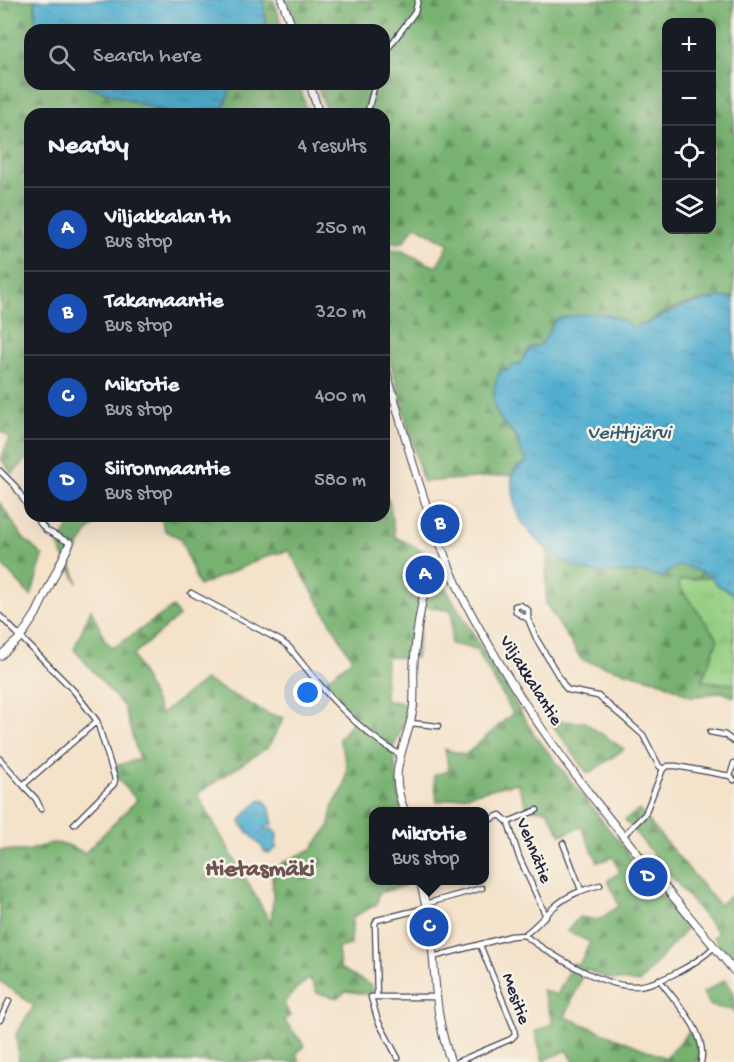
<!DOCTYPE html>
<meta charset="utf-8">
<style>
:root{--surface:#171b24;--page:#242831;--text:#f1f3f6;--muted:#9ea1a6;--line:#363941;--accent:#db2777}
body{margin:0;font-family:"Gochi Hand",sans-serif;background:var(--page);color:var(--text)}
.controls{position:absolute;right:18px;top:18px;display:grid;overflow:hidden;border-radius:12px;box-shadow:0 6px 24px #0002}
.controls button{width:54px;height:54px;display:grid;place-items:center;padding:0;border:0;border-bottom:2px solid var(--line);background:var(--surface);color:var(--text);font:30px sans-serif}
.you{position:absolute;left:308px;top:693px;width:21px;height:21px;margin:-15px;border:4px solid #fff;border-radius:50%;background:#1a73e8;box-shadow:0 0 0 9px #1a73e833}
.badge{display:grid;place-items:center;width:39px;height:39px;border-radius:50%;background:var(--accent);color:#fff;font-size:20px;font-weight:700}
.pin{position:absolute;translate:-50% -50%;border:3px solid #fff;box-shadow:0 2px 6px #0006}
.popup{position:absolute;left:369px;top:807px;width:120px;height:78px;box-sizing:border-box;display:grid;place-content:center;border-radius:12px;background:var(--surface);filter:drop-shadow(0 2px 4px #0005);font-size:20px;white-space:nowrap;color:var(--muted)}
.popup b{font-size:22px;color:var(--text)}
.popup::after{content:'';position:absolute;left:50%;top:100%;margin-left:-12px;border:12px solid transparent;border-top-color:var(--surface)}
.list{margin:0;padding:0;list-style:none}
h2{display:flex;justify-content:space-between;align-items:center;height:78px;margin:0;padding:0 24px;font-size:26px}
h2 small{font-size:20px;font-weight:400;color:var(--muted)}
.list li{display:grid;grid-template-columns:39px 1fr auto;gap:18px;align-items:center;box-sizing:border-box;height:84px;padding:0 24px;border-top:2px solid var(--line)}
.list b{display:block;font-size:22px;white-space:nowrap}
.list p{margin:0;font-size:20px;white-space:nowrap;color:var(--muted)}
.list em{font-size:20px;font-style:normal;color:var(--muted)}
.icon{flex:none;width:33px;height:33px;fill:none;stroke:currentColor;stroke-width:2;stroke-linecap:round;stroke-linejoin:round}
.map{position:relative;flex:none;width:734px;height:1062px;overflow:hidden}
.search{position:absolute;background:var(--surface);box-shadow:0 6px 24px #0002;left:24px;top:24px;width:366px;height:66px;display:flex;align-items:center;gap:15px;box-sizing:border-box;padding:0 21px;border-radius:18px;color:var(--muted);font-size:22px}
.panel{position:absolute;background:var(--surface);box-shadow:0 6px 24px #0002;left:24px;top:108px;width:366px;height:414px;border-radius:18px}
.map>svg:first-child{display:block}
.grass{fill:url(#grass-tufts);stroke:#5c785f;stroke-width:1.5}
.forest{fill:url(#forest-firs);stroke:#4d6a56;stroke-width:1.5;fill-rule:evenodd}
.water{fill:url(#water-ripples);stroke:#3a6885;stroke-width:1.5}
.lines{fill:none;stroke-linecap:round;stroke-linejoin:round}
.street-casing{stroke:#423f50;stroke-width:7}
.secondary-casing{stroke:#423f50;stroke-width:9}
.street{stroke:#fff;stroke-width:4.5}
.secondary{stroke:#fff;stroke-width:7}
.labels{text-anchor:middle;dominant-baseline:central;stroke-width:5;stroke-linejoin:round;paint-order:stroke}
.street-label{font-size:18px;fill:#22223b;stroke:#f7f3e8}
.water-label{font-size:20px;font-style:italic;fill:#355a76;stroke:#f7f3e8}
.district-label{font-size:24px;font-weight:bold;fill:#6d5351;stroke:#f7f3e8}
</style>
<div class="map">
<svg width="734" height="1062" viewBox="0 0 734 1062">
<defs>
<pattern id="grass-tufts" width="24" height="20" patternUnits="userSpaceOnUse" patternTransform="scale(1.5)"><rect width="24" height="20" fill="#95cf83"/><path d="M3 7l-1-3M5 7V3M7 7l1-3M15 17l-1-3M17 17v-4M19 17l1-3" fill="none" stroke="#80b172"/></pattern>
<pattern id="forest-firs" width="22" height="20" patternUnits="userSpaceOnUse" patternTransform="scale(1.5)"><rect width="22" height="20" fill="#78b271"/><path d="M5 1l3.5 6h-7zM16 11l3.5 6h-7z" fill="#62905e"/></pattern>
<pattern id="water-ripples" width="26" height="14" patternUnits="userSpaceOnUse" patternTransform="scale(1.5)"><rect width="26" height="14" fill="#51aecf"/><path d="M2 4q2-2 4 0t4 0M15 11q2-2 4 0t4 0" fill="none" stroke="#438da9"/></pattern>
</defs>
<rect width="100%" height="100%" fill="#f7f3e8"/>
<filter id="ink" filterUnits="userSpaceOnUse"><feTurbulence type="fractalNoise" baseFrequency=".0167" numOctaves="2"/><feDisplacementMap in="SourceGraphic" scale="12" xChannelSelector="R" yChannelSelector="G"/><feConvolveMatrix kernelMatrix="1 2 1 2 8 2 1 2 1" color-interpolation-filters="sRGB"/></filter>
<filter id="wash" filterUnits="userSpaceOnUse"><feTurbulence type="fractalNoise" baseFrequency=".008" numOctaves="4" result="noise"/><feDisplacementMap in="SourceGraphic" scale="24" xChannelSelector="R" yChannelSelector="G"/><feGaussianBlur stdDeviation="1.35" result="paint"/><feColorMatrix in="noise" values="0 0 0 0 0 0 0 0 0 0 0 0 0 0 0 0 0 1.4 0 .05"/><feComposite in="paint" operator="in"/></filter>
<g filter="url(#wash)">
<rect width="100%" height="100%" fill="#f4e2c9"/>
<path class="grass" d="M711 577 716 584 734 594V684L702 682 679 586 680 580Z"/>
<path class="forest" d="M0 0H35L36 30H30V84H83L170 114H30V456L12 474 1 459 10 437 0 431Z
M263 0H274L283 30H264L266 27Z
M287 0H734V298C711 297 685 302 664 313 653 319 646 325 634 329L627 322 557 319 542 344 530 348 510 430C521 442 516 448 526 458V463L517 466 512 475 423 482 385 342 384 248 400 250 436 267 449 244 415 225 404 241 397 243 384 241V114H328L317 84H384V30H297ZM666 22H712V230H666Z
M232 84H299L308 114H181L224 106Z
M386 497 389 501 395 537 423 551 533 733 687 928 639 983 605 978 585 969 565 1017 666 1058 691 1029 701 1057 699 1062H574L567 1050 543 1061 535 1032 553 1023 542 990 557 995 573 963 579 965 590 942 567 931 579 917 598 920 619 906 608 880 620 872 613 857 598 862 581 827 561 835 547 810 528 809 517 783 437 802 434 775 449 771 445 749 465 755 513 713 476 649 451 644 452 611 423 606 416 658 386 657 385 701 414 703 393 748 401 811 374 812V880L406 881 403 886 379 893 377 904 353 917 351 945 338 948 340 968 372 986V995L346 991 338 998 317 993 310 978 295 990 284 1003 290 1016 284 1020 305 1046 296 1054 300 1062H19L16 1034 34 1006 0 981V850L27 851 52 843 65 844 85 853 137 800 117 778 116 766 139 759 124 707 74 649 91 609 105 640 113 648 173 607 179 616 133 655 161 714 205 680 268 714 284 718 268 747 197 794 271 923 273 898 272 873 282 863 312 849 330 825 332 807 344 788 347 765 339 739 355 718 323 682 352 659 289 551 270 555 199 586 180 538 165 531 160 516H384V498Z
M0 503 23 538 43 556 31 596 0 563Z
M75 516H103L87 533 70 562 78 583 58 546Z
M547 549 557 557 606 573 624 571 649 573 662 578 677 566 686 565 711 577 680 580 679 586 718 639 702 681 734 684V697L722 692 692 697 662 682 582 660 546 604Z
M550 721 584 722 624 749 588 774Z
M639 810 719 905 734 893V964L713 937 718 933 625 820Z
M726 979 734 994V1013L732 1010 711 1006 703 993Z"/>
<path class="water" d="M35 0H263L266 27 264 30H36Z
M83 84H232L224 107 181 114H170Z
M720 297 734 298V594L716 584 711 577 686 566H677L662 578C640 569 626 573 604 573 568 573 533 544 517 513 513 506 515 499 513 491 509 478 513 468 526 463V458C517 449 522 445 517 437 513 431 506 426 501 420 490 404 492 388 500 371L508 370 514 364 518 366 530 348 542 344 556 319C584 313 611 308 634 328L640 324 646 325C670 309 693 303 720 297Z
M261 800 265 801 269 806 273 824 264 827V829H273L277 835 276 848 270 853 265 852C259 840 247 834 240 822L247 812Z"/>
</g>
<g filter="url(#ink)">
<g class="lines">
<g class="street-casing">
<path id="street" d="M384 54 415 12 418 0
M367 114 375 84
M0 471 15 486 30 510
M34 516 46 530 70 543
M191 593 281 641 289 647C322 689 354 728 400 755
M0 616 74 691 97 721 23 785 0 759
M528 619 516 612 515 606 520 605 528 610V619L536 638 565 687 568 690 598 696 625 719 643 735 659 766 663 769
M411 723 438 726
M710 732 725 735 734 742
M663 769 668 766H676L730 776 734 780
M730 776 734 763
M23 785 36 799 41 809
M484 822 500 815 508 822 519 857 546 916
M508 822 537 810
M74 824 114 784 115 779 97 721
M622 837 645 814 663 769
M563 843 581 890
M425 904 482 888
M524 935C537 926 542 918 553 908 567 895 582 890 600 885
M433 957 511 936 524 935C548 953 601 986 632 986 656 987 698 963 714 947
M659 979C675 1002 708 1032 701 1062
M377 997 375 924 377 920 426 908
M0 1020 9 1001
M398 1058 378 1021 371 997H436
M457 1062 511 1039 515 1035 514 1028 480 945"/>
</g>
<g class="secondary-casing">
<path id="secondary" d="M282 0 293 30
M310 84 319 114
M384 362C406 442 428 523 463 598 473 618 485 638 496 657 563 772 652 869 734 971
M0 656 20 638 36 614 70 543
M405 812C400 800 397 789 397 776 398 753 410 732 413 709 415 694 413 678 414 663 415 642 422 592 430 573L448 563
M420 880C424 898 429 917 431 935 436 980 435 1019 451 1062"/>
</g>
<use href="#street" class="street"/>
<use href="#secondary" class="secondary"/>
</g>
</g>
<g class="labels">
<g class="street-label">
<text transform="translate(530 681) rotate(58)">Viljakkalantie</text>
<text transform="translate(533 851) rotate(68)">Vehnätie</text>
<text transform="translate(515 999) rotate(70)">Mesitie</text>
</g>
<g class="water-label">
<text x="629" y="434">Veittijärvi</text>
</g>
<g class="district-label">
<text x="260" y="870">Hietasmäki</text>
</g>
</g>
</svg>
<div class="controls">
<button>+</button>
<button>−</button>
<button><svg class="icon" aria-label="locate" viewBox="0 0 24 24"><circle cx="12" cy="12" r="6"/><path d="M12 2v4M12 18v4M2 12h4M18 12h4"/></svg></button>
<button><svg class="icon" aria-label="layers" viewBox="0 0 24 24"><path d="M12 4l9 5-9 5-9-5zM3 14l9 5 9-5"/></svg></button>
</div>
<div class="you"></div>
<div class="pin badge" style="left:425px;top:575px;background:#1a4fb4">A</div>
<div class="pin badge" style="left:440px;top:524px;background:#1a4fb4">B</div>
<div class="pin badge" style="left:429px;top:927px;background:#1a4fb4">C</div>
<div class="popup"><b>Mikrotie</b>Bus stop</div>
<div class="pin badge" style="left:648px;top:877px;background:#1a4fb4">D</div>
<div class="search"><svg class="icon" aria-label="search" viewBox="0 0 24 24"><circle cx="10" cy="10" r="6"/><path d="M15 15l6 6"/></svg>Search here</div>
<section class="panel">
<h2>Nearby<small>4 results</small></h2>
<ul class="list">
<li><span class="badge" style="background:#1a4fb4">A</span><div><b>Viljakkalan th</b><p>Bus stop</p></div><em>250 m</em></li>
<li><span class="badge" style="background:#1a4fb4">B</span><div><b>Takamaantie</b><p>Bus stop</p></div><em>320 m</em></li>
<li><span class="badge" style="background:#1a4fb4">C</span><div><b>Mikrotie</b><p>Bus stop</p></div><em>400 m</em></li>
<li><span class="badge" style="background:#1a4fb4">D</span><div><b>Siironmaantie</b><p>Bus stop</p></div><em>580 m</em></li>
</ul>
</section>
</div>
